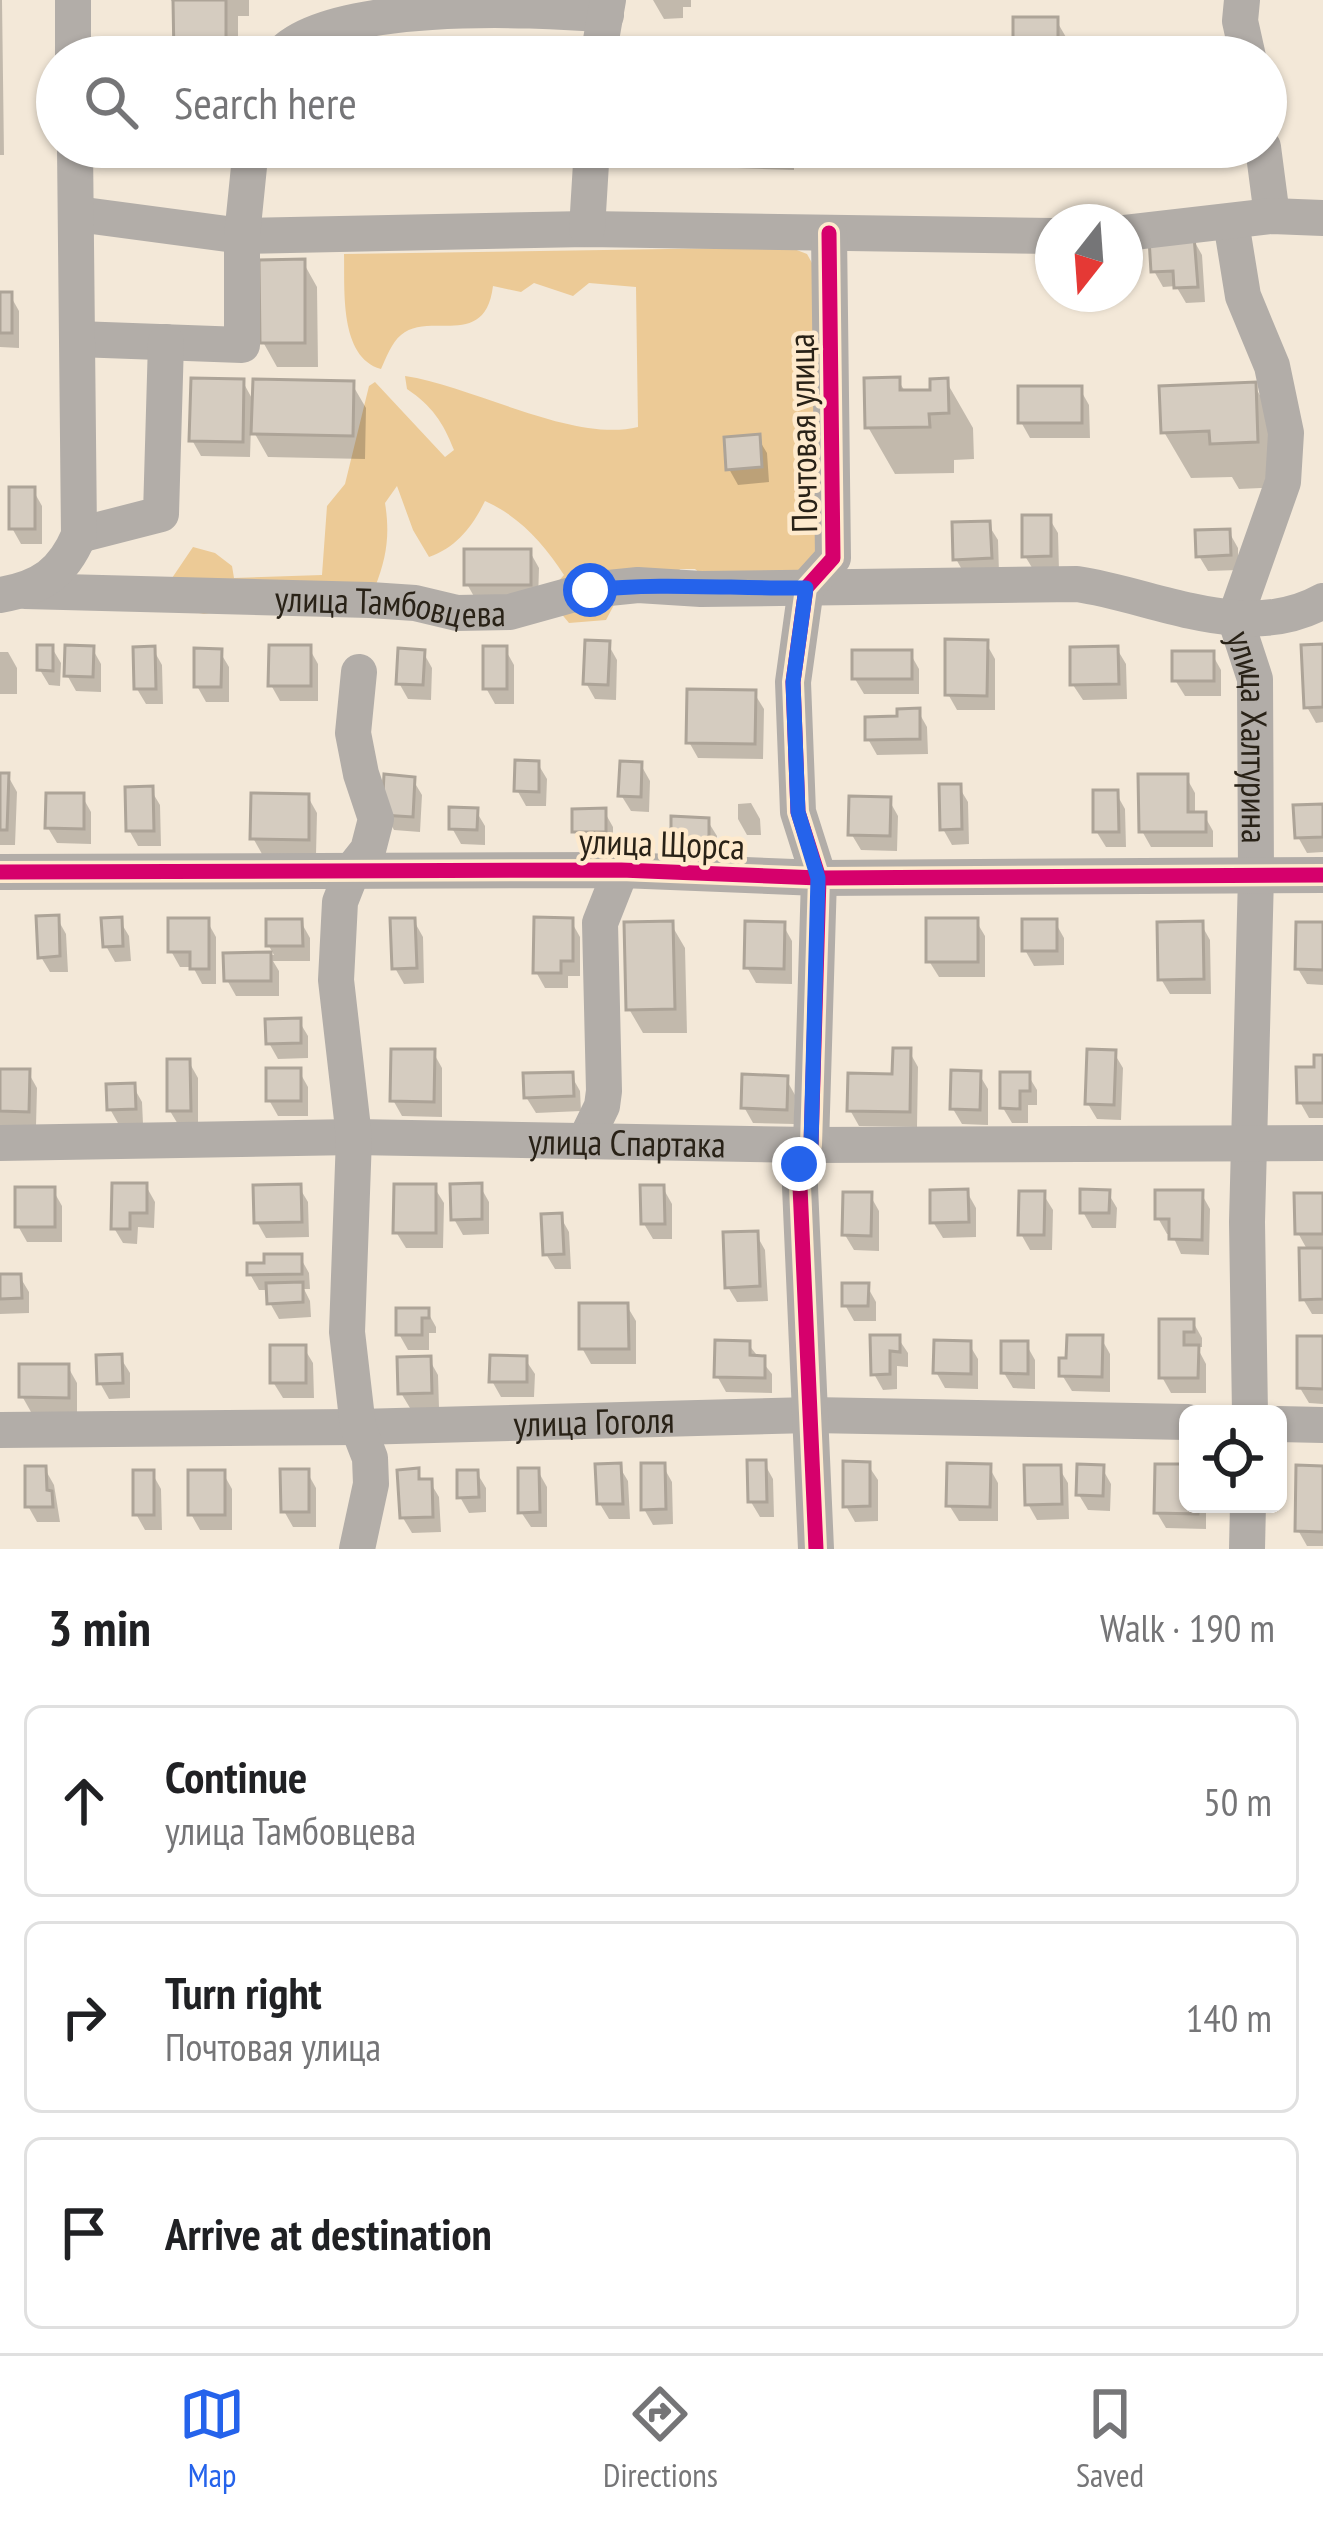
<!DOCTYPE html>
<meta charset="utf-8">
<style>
:root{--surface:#fff;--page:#f6f6f6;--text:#202124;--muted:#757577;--line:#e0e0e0;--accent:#2563eb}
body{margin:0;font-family:"PT Sans Narrow",sans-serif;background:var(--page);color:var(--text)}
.controls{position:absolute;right:36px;bottom:36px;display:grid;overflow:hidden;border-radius:18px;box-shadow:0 3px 9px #0004}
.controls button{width:108px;height:108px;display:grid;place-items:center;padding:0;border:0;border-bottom:3px solid var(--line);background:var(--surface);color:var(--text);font:60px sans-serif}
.compass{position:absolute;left:1035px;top:204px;width:108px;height:108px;border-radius:50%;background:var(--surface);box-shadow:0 3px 9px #0004;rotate:197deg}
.stop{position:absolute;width:36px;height:36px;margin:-27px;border:9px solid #2563eb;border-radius:50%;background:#fff}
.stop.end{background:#2563eb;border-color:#fff;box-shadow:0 3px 12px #0008}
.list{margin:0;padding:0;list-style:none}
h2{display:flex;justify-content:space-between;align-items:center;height:156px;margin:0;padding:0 48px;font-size:51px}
h2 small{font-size:39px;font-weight:400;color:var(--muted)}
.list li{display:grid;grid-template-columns:78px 1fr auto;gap:36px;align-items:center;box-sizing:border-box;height:192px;margin:0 24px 24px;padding:0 24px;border:3px solid var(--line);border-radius:18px}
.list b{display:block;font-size:45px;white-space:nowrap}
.list p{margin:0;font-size:39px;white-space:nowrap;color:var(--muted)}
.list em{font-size:39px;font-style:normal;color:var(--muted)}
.icon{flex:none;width:66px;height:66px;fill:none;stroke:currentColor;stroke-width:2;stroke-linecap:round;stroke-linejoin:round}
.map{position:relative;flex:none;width:1323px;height:1549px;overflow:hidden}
.search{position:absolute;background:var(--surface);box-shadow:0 3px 9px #0004;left:36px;right:36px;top:36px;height:132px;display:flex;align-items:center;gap:30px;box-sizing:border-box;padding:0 42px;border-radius:66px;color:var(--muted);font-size:45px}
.sheet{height:804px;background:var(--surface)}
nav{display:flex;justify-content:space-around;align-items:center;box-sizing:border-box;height:168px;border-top:3px solid var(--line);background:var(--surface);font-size:33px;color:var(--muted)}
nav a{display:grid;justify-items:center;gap:6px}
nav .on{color:var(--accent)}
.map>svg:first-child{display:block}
.forest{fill:#ecca96}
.shadow{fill:#0003}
.building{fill:#d5ccc0;stroke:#ada498;stroke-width:3}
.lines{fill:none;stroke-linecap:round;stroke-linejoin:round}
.minor{stroke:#b2ada8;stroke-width:36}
.cycleway-casing{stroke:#feeacd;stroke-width:22}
.cycleway{stroke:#d6006c;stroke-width:15}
.route{stroke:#2563eb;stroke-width:15}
.labels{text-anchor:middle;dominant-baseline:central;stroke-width:9;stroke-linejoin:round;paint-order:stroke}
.street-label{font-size:36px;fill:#292217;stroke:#feeacd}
</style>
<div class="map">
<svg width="1323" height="1549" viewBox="0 0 1323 1549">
<rect width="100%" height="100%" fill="#f3e8d8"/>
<path class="forest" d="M789 247 807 254 817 272 820 555 798 574 707 579 695 569H680L675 576 615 603 606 620 569 623 546 595 564 575C544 544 519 516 485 501 472 527 457 547 429 557L413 530 397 486 385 503C390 534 387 557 375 587L204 614 180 609 170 581 193 547 215 553 232 566 234 578 322 575 327 506 345 484 369 386 375 382 445 457 454 450C443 422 432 406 407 389L405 376C473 386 573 443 638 427L636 287 589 283 573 296 534 283 521 292 493 286C485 351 429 310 401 335 392 342 386 358 381 369 339 357 345 290 344 254Z"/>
<path class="shadow" d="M0 0H2L4 155H0Z
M171 0H249V16H238V57H177V10Z
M653 0H691V7H683V18L664 19Z
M1056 20 1070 44V57H1004L1016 56Z
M385 52 417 53 419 57H385Z
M340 147H378V164H349Z
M728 147H794V170L737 168Z
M999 147H1079V148H1000Z
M1193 239 1202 255 1205 302 1186 303 1176 286 1163 287 1154 271Z
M303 262 317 287 318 367H277L263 342Z
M0 295H10L19 311V348L0 347Z
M898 380 906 393H933L946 381 973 428 974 459 954 460V473L895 474 868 427Z
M243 382 255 404 352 384 366 408 365 459 268 457 251 427 250 457 201 456 192 440Z
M1254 385 1281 431 1283 487 1239 489 1232 477 1191 478 1164 432Z
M1080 389 1089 405 1090 438H1030L1021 422Z
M758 438 767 453 769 482 738 485 729 469Z
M33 490 42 506V544H21L12 528Z
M1049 518 1058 533 1059 571H1034L1025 556Z
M988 524 998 540 999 573 965 575 956 559Z
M1229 532 1238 548V570L1208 571 1199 556Z
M530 552 539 568 538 600H476L467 584Z
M986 643 995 659V710H957L948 694Z
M608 644 617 660 616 700 595 699 586 683Z
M1323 647V722L1316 723 1307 707Z
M52 648 61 663 60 686 49 685 40 670Z
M92 648 101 664V692L76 691 67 675Z
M309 648 318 664V701H280L271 685Z
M153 649 162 665 163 704H146L137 689Z
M505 649 514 665V704H495L486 688Z
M1117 649 1126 664 1127 699 1083 700 1073 685Z
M0 652H8L17 668V694H0Z
M220 652 229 667V702H206L197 686Z
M423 652 432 668 431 700 408 699 399 683Z
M910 653 919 669V694H864L855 679Z
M1212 654 1221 670V696H1185L1175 680Z
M754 693 764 709 763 759 698 758 689 742Z
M918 711 927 727 928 754 877 755 868 739Z
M538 764 547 779 546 806H526L517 790Z
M641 765 650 781 649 812 631 811 621 795Z
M0 776H8L17 792 15 845H0Z
M1186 777 1195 793V815H1204L1213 831V847H1151L1142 831Z
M413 780 422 795 420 832 394 830 385 814Z
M959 787 968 802 969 844 952 845 943 829Z
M151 790 160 805 161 846H138L129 830Z
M1116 793 1125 809 1126 847H1106L1096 831Z
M82 796 91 812V844L57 843 48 828Z
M308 797 317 813 316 855 262 854 253 838Z
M889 800 898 816 897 851 861 850 852 835Z
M751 803 760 819 761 835H747L738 819V804Z
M1323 807V852L1307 853 1298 837Z
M476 811 485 826V845L461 844 452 828Z
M604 811 613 827V847H584L575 832Z
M707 820 717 836 716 854 683 853 674 837Z
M57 918 66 934 68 972H50L41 957Z
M120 921 129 936 131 961 115 962 106 946Z
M207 921 216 937V984H202L193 967H180L171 951Z
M414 921 423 937 424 983 404 984 395 968Z
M571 921 580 937V976H568V988H545L536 972Z
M976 921 985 936V977H939L929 961Z
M301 922 310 938V961H273L279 971V996H236L227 980 226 956 274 955 269 946Z
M1055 922 1064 938V965L1034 966 1025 950Z
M671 924 685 948 687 1033H643L629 1009Z
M1201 924 1210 940 1211 994H1170L1161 979Z
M783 925 792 941V984L756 983 747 967Z
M1323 925V985L1307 984 1298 969Z
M299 1021 308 1036V1058L278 1059 269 1043Z
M909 1051 918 1067 917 1127 859 1126 850 1110 895 1077Z
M433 1052 442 1068V1117L402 1116 393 1100Z
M1114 1053 1123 1068 1121 1120 1097 1119 1088 1104Z
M1323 1058V1118H1309L1300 1102Z
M189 1062 198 1078V1126H179L170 1111Z
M299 1071 308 1087V1116H278L269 1100Z
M0 1072H28L37 1088 36 1126H0Z
M979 1074 988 1089V1125L962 1124 953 1109Z
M571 1075 580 1091 581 1111 536 1113 526 1097Z
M1028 1075 1037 1090V1105H1028V1123H1012L1003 1108Z
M786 1079 795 1095 794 1124 753 1123 744 1107Z
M133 1086 142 1102 143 1124 119 1125 110 1109Z
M146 1186 155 1202 154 1228 138 1227 137 1244 123 1243 114 1228Z
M480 1186 489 1202V1234L463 1235 454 1219Z
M299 1187 308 1202 309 1237 266 1238 257 1222Z
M434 1187 444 1203 443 1248H406L396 1232Z
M663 1188 672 1204V1239H653L644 1224Z
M53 1190 62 1206V1242H27L18 1226Z
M967 1192 976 1208V1237L943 1238 933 1222Z
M1108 1193 1117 1208 1116 1228H1092L1083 1212Z
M1201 1193 1210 1209 1209 1255 1181 1254 1172 1234H1167L1158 1218Z
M1043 1194 1053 1210 1052 1250H1030L1021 1234Z
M870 1195 879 1211V1251L854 1250 845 1235Z
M1323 1196V1314H1312L1303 1299 1308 1251 1298 1233Z
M560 1216 569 1232 571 1269H555L546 1254Z
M756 1234 765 1250 768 1301 737 1302 728 1287Z
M300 1257 309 1273 310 1289H304L310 1301 311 1317 279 1319 270 1303 269 1290H259L250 1274Z
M0 1277H20L29 1292V1313L0 1314Z
M867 1286 876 1302V1321H854L845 1305Z
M627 1306 636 1321V1364H591L582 1348Z
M427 1311 436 1327V1333H429V1350H408L399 1334Z
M1162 1322H1193L1202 1338V1347H1197L1206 1364V1393H1171L1162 1377Z
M898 1338 908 1353V1367L897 1366V1389L883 1390 874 1374Z
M1101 1338 1110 1354V1392L1072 1391 1062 1375Z
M1323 1339V1404L1309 1403 1300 1388Z
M748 1344 772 1374V1393L726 1392 717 1376Z
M969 1344 978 1359V1389L945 1388 936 1372Z
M1026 1344 1035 1360V1389L1013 1388 1004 1373Z
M304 1348 313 1363 314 1398H283L273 1382Z
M120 1357 130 1373V1398L109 1399 100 1383Z
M429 1359 438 1375 439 1408H410L401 1393Z
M525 1359 535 1374 534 1397H501L492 1381Z
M68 1367 77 1383V1412H31L22 1396Z
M764 1463 773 1479 774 1517H760L751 1502Z
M868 1465 878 1480V1521L855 1522 846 1506Z
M619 1466 628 1481 630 1519H609L600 1504Z
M663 1466 672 1482 673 1524 653 1525 644 1509Z
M989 1467 998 1483V1521H959L949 1505Z
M1188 1467V1504H1206V1529L1166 1528 1157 1513Z
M1059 1468 1068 1483 1069 1519 1037 1520 1028 1504Z
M1102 1468 1111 1484 1110 1511 1088 1510 1079 1495Z
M45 1469 54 1485 60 1522H37L28 1506Z
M1323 1469V1546H1307L1298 1530Z
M538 1471 547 1487V1527H531L521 1512Z
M307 1472 316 1488V1527H293L284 1511Z
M417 1472 423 1482H430L439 1497 441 1532 412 1533 403 1518Z
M152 1473 161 1489 162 1530H145L136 1514Z
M223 1473 232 1489V1530H200L191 1514Z
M477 1473 486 1488V1512L469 1513 460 1497Z"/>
<path class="building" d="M173 0H226V57H174Z
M1013 17H1058V56L1067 57H1001V53H1013Z
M725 147H787L786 155 724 153Z
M1194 236 1198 287 1174 288 1173 271 1151 272 1149 239Z
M305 259V343H260L259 260Z
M0 292H12V333H0Z
M900 377V390H930V379L948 378 949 413 929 414 930 427 865 428 864 378Z
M191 378 244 379 243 442 189 441Z
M253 379 354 381 353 436 251 434Z
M1256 382 1258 442 1210 444 1209 431 1161 433 1159 386Z
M1018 386H1082V423H1018Z
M760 434 762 467 726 470 724 437Z
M9 487H35V529H9Z
M1022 515H1051V556L1022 557Z
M990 521 992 558 953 560 952 522Z
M1230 529 1231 555 1196 557 1195 530Z
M464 549H531V585H464Z
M945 639 988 640 987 696 945 695Z
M585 640 610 641 608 685 583 684Z
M1323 644V707L1304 708 1301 645Z
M37 645H53V671L37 670Z
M65 645 94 646 93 677 64 676Z
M269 645H311V686H268Z
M155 646 156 689H134L133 647Z
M483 646H507V689H483Z
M1118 646 1119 684 1070 685V647Z
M194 648 222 649 221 687H194Z
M398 648 425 650 423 685 396 684Z
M852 650H912V679H852Z
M1172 651H1214V681H1172Z
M687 689 756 690 755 744 686 743Z
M920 708V739L865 740V717L897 716V709Z
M515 760 539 761V792L514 791Z
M620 761 642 762 641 797 618 796Z
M0 773H9L7 830H0Z
M384 774 415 777 413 817 382 815Z
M1138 774H1188V812H1206V832H1139Z
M939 784H961L962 829 940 830Z
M153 786 154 831H126L125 787Z
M1093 790H1118L1119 832H1093Z
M46 793H84V829L45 828Z
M251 793 309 794V840L250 839Z
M849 796 891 797 890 836 848 835Z
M1323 804V837L1295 838 1293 805Z
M449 807 478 808 477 830 449 829Z
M606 808V832H572V809Z
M671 816 709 818V839L671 838Z
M59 915 60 956 38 958 36 916Z
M122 917 123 946 103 947 101 918Z
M534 917 573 918V961H561V973H533Z
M168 918H209V969H190V952H168Z
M390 918H415L417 968 392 969Z
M926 918H978V962H926Z
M266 919H302L303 946H266Z
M1022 919H1057V951H1022Z
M673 921 675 1009 626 1010 624 922Z
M745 921 785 922 784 969 744 968Z
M1203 921 1204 979 1158 980 1157 922Z
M1296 922H1323V970L1295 969Z
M271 952V981H224L223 953Z
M301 1018V1043L266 1044 265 1019Z
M893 1048H911L910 1112 847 1111 848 1073 892 1074Z
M391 1049H435L434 1102 390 1101Z
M1087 1049 1116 1050 1114 1105 1085 1104Z
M1314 1055H1323V1103H1297L1296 1067H1314Z
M167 1059H190L191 1111H167Z
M266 1068H301V1101H266Z
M0 1069H30L29 1112 0 1111Z
M951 1070 981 1071 980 1110 950 1109Z
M573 1072 574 1096 524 1098 523 1073Z
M1000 1072H1030V1091H1020V1109L1000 1108Z
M742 1074 788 1076 787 1110 741 1108Z
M135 1083 136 1109 107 1110 106 1084Z
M112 1183H147V1213H130V1229H111Z
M482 1183V1219L451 1220 450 1184Z
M301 1184 302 1222 254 1223 253 1185Z
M394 1184H436V1233H393Z
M640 1185H664L665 1224H641Z
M15 1187H55V1227H15Z
M968 1189 969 1222 930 1223V1190Z
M1080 1189 1110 1190 1109 1213H1080Z
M1155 1190H1203L1202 1240 1169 1239V1219H1155Z
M1019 1191H1045L1044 1235H1018Z
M843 1192H872L871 1236 842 1235Z
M1294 1193H1323V1234H1295Z
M562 1213 564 1254 543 1255 541 1214Z
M758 1231 760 1286 725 1288 723 1232Z
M1299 1248H1323V1299L1300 1300Z
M264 1254H302V1274L247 1275V1263H264Z
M0 1274H21L22 1298 0 1299Z
M303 1282V1302L267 1304 266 1283Z
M842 1283H869L868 1306H842Z
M579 1303H628L629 1349H579Z
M396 1308H429V1318H422V1335H396Z
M1159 1319H1194V1332H1184V1345H1199L1198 1378H1159Z
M870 1335H900V1352L890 1351V1374L871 1375Z
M1067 1335H1103L1102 1377 1059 1376V1358H1066Z
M1297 1336H1323V1389L1297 1388Z
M715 1340 750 1341V1355L765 1356V1378L714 1377Z
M934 1340 971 1341V1374L933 1373Z
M1001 1341H1028V1374L1001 1373Z
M270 1345H306V1383H270Z
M122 1354 123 1383 97 1384 96 1355Z
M490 1355 527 1356V1382H489Z
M431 1356 432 1393 398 1394 397 1357Z
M19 1364H69V1398L19 1397Z
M747 1460H766L767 1502H748Z
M843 1461 870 1462V1506L843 1507Z
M621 1463 623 1504H597L595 1464Z
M641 1463H665L666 1509 641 1510Z
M947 1463 991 1464 990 1507 946 1506Z
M1077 1464 1104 1465 1103 1496 1076 1495Z
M1155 1464H1188V1504H1199L1198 1514 1154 1513Z
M1024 1465H1061L1062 1504 1025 1505Z
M1296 1465 1323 1466V1532L1295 1531Z
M25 1466H46L47 1490 52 1491 53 1507H25Z
M419 1468V1479H432L433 1517 400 1518 397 1470Z
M518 1468H539L540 1512 518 1513Z
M280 1469H309V1512H281Z
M133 1470H154V1515H133Z
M188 1470H225V1515H188Z
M457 1470H478L479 1497 457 1498Z"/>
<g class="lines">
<g class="minor">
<path d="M73 0V57"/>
<path d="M1242 0 1240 21 1248 57"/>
<path d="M279 57C323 0 532 8 606 15"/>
<path d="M598 57 608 0"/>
<path d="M1263 147 1272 216"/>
<path d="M77 214 242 236 587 229 1053 236"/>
<path id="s1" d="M1231 222 1243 296 1272 366 1286 433 1283 482 1235 618 1255 679 1256 876 1247 1222 1250 1414"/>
<path d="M587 229 592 147"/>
<path d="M1125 233 1272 216 1323 218"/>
<path d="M77 339 242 345V236L251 147"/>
<path d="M79 535 161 514 166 342"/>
<path id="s2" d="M25 591 370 600 415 603 457 613 510 612 589 590 638 585 701 589 1077 584C1157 596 1246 644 1323 601"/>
<path d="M0 595C41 588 63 573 79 535L75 147"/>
<path d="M0 872 621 870 819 878 1323 875"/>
<path d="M585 1141 602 1106 604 1091 600 923 621 870"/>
<path id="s3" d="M0 1143 354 1137 811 1145 1323 1143"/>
<path d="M1278 1424 1323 1425"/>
<path id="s4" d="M0 1430 358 1427 811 1415 1188 1422"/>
<path d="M357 1549 371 1484 370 1458 358 1427 347 1332 354 1137 336 980 340 902 353 869 368 850 376 819 361 774 353 733 359 672"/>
<path d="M816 1549 799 1164 811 1145 819 878 798 812 793 682 806 588 833 558 829 233"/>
<path d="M1247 1549 1248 1504"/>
</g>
<g class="cycleway-casing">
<path id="cycleway" d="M0 872 621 870 819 878 1323 875
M816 1549 799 1164 811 1145 819 878 798 812 793 682 806 588 833 558 829 233"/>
</g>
<use href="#cycleway" class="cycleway"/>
</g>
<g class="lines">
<path class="route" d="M590 590C661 582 734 589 806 588L793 682 798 812 818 878 811 1145 799 1164"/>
</g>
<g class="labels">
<g class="street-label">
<text transform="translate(802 433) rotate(-91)">Почтовая улица</text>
<text stroke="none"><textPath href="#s2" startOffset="366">улица Тамбовцева</textPath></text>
<text stroke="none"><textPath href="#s1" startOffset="534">улица Халтурина</textPath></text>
<text transform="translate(662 843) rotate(2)">улица Щорса</text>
<text stroke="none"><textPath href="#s3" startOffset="627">улица Спартака</textPath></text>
<text stroke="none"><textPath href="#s4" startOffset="594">улица Гоголя</textPath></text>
</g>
</g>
</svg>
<div class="controls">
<button><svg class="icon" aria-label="locate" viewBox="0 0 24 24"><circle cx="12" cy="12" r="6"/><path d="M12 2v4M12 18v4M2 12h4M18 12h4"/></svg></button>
</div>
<svg class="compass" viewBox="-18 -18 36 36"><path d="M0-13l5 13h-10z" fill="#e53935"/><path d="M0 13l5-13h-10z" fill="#757577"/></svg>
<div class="stop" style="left:590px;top:590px"></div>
<div class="stop end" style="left:799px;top:1164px"></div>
<div class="search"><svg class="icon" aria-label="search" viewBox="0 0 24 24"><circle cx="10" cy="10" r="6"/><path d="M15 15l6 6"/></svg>Search here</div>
</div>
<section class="sheet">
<h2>3 min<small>Walk · 190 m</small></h2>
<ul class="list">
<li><svg class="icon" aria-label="ahead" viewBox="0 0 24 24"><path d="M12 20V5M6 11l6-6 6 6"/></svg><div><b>Continue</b><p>улица Тамбовцева</p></div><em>50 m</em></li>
<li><svg class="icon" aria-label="right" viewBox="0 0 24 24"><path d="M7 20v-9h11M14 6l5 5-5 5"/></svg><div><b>Turn right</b><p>Почтовая улица</p></div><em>140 m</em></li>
<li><svg class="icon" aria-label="arrive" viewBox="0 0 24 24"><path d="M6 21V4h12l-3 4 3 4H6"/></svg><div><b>Arrive at destination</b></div></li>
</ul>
</section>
<nav>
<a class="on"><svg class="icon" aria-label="map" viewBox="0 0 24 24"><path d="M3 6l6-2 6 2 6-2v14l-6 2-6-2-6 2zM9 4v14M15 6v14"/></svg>Map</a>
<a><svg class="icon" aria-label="directions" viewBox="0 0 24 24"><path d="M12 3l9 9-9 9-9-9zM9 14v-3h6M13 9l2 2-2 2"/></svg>Directions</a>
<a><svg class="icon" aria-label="saved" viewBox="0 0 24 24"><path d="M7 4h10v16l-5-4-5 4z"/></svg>Saved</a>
</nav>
